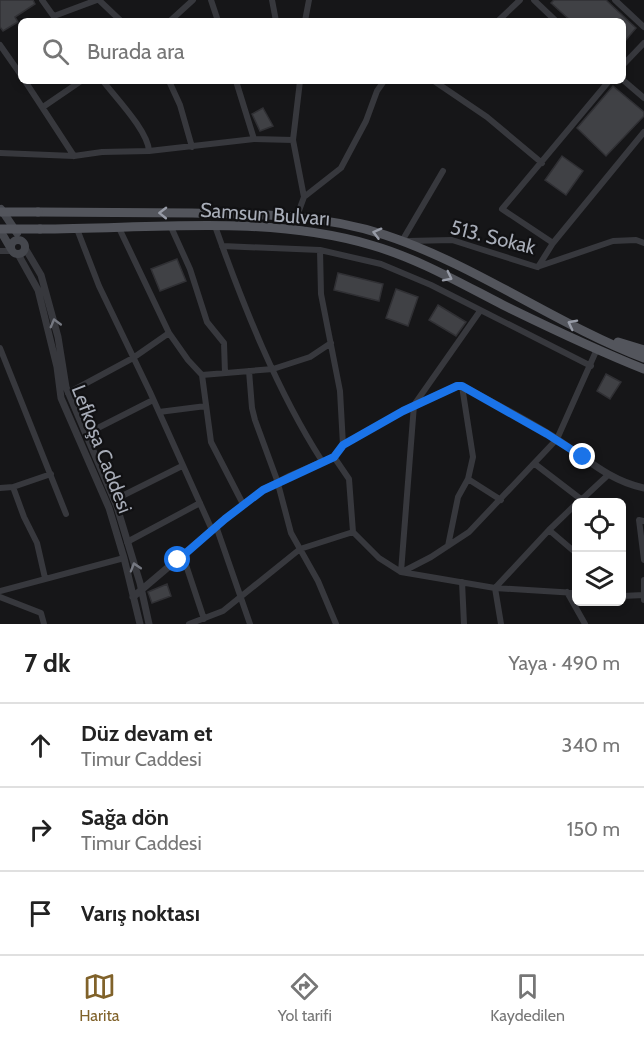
<!DOCTYPE html>
<html lang="tr">
<meta charset="utf-8">
<style>
:root{--surface:#fff;--page:#f6f6f6;--text:#222;--muted:#767676;--line:#e0e0e0;--accent:#80622a}
body{margin:0;font-family:Cabin,sans-serif;background:var(--page);color:var(--text)}
.controls{position:absolute;right:18px;bottom:18px;display:grid;overflow:hidden;border-radius:9px;box-shadow:0 3px 9px #0003}
.controls button{width:54px;height:54px;display:grid;place-items:center;padding:0;border:0;border-bottom:2px solid var(--line);background:var(--surface);color:var(--text);font:30px sans-serif}
.stop{position:absolute;width:18px;height:18px;margin:-14px;border:4px solid #1a73e8;border-radius:50%;background:#fff}
.stop.end{background:#1a73e8;border-color:#fff;box-shadow:0 2px 6px #0008}
.list{margin:0;padding:0;list-style:none}
h2{display:flex;justify-content:space-between;align-items:center;height:78px;margin:0;padding:0 24px;font-size:26px}
h2 small{font-size:20px;font-weight:400;color:var(--muted)}
.list li{display:grid;grid-template-columns:39px 1fr auto;gap:18px;align-items:center;box-sizing:border-box;height:84px;padding:0 24px;border-top:2px solid var(--line)}
.list b{display:block;font-size:22px;white-space:nowrap}
.list p{margin:0;font-size:20px;white-space:nowrap;color:var(--muted)}
.list em{font-size:20px;font-style:normal;color:var(--muted)}
.icon{flex:none;width:33px;height:33px;fill:none;stroke:currentColor;stroke-width:2;stroke-linecap:round;stroke-linejoin:round}
.map{position:relative;flex:none;width:644px;height:624px;overflow:hidden}
.search{position:absolute;background:var(--surface);box-shadow:0 3px 9px #0003;left:18px;right:18px;top:18px;height:66px;display:flex;align-items:center;gap:15px;box-sizing:border-box;padding:0 21px;border-radius:9px;color:var(--muted);font-size:22px}
.sheet{height:330px;background:var(--surface)}
nav{display:flex;justify-content:space-around;align-items:center;box-sizing:border-box;height:84px;border-top:2px solid var(--line);background:var(--surface);font-size:16px;color:var(--muted)}
nav a{display:grid;justify-items:center;gap:3px}
nav .on{color:var(--accent)}
.map>svg:first-child{display:block}
.building{fill:#404145;stroke:#303034;stroke-width:1.5}
.lines{fill:none;stroke-linecap:round;stroke-linejoin:round}
.minor{stroke:#37383d;stroke-width:6}
.tertiary{stroke:#37383d;stroke-width:7}
.secondary{stroke:#45474d;stroke-width:8}
.primary{stroke:#53555c;stroke-width:9}
.primary-bridge{stroke:#53555c;stroke-width:9}
.oneway{stroke:#979ba6}
.oneway2{stroke:#757881}
.route{stroke:#1a73e8;stroke-width:8}
.labels{text-anchor:middle;dominant-baseline:central;stroke-width:4.5;stroke-linejoin:round;paint-order:stroke}
.street-label{font-size:20px;fill:#a8adb8;stroke:#111113}
</style>
<div class="map">
<svg width="644" height="624" viewBox="0 0 644 624">
<rect width="100%" height="100%" fill="#161618"/>
<path class="building" d="M0 0H33L35 4 15 17 18 22 3 31 0 27Z
M554 0H606L636 28 626 40 623 37V21H571L551 3Z
M613 86 644 112V116L606 156 577 128Z
M263 108 273 126 260 131 252 114Z
M562 156 583 171 566 195 545 180Z
M177 259 186 281 160 291 151 269Z
M338 273 383 284 379 301 334 290Z
M396 289 418 297 408 326 386 318Z
M438 305 466 322 456 336 429 320Z
M606 374 621 382 610 399 597 391Z
M167 584 171 596 152 603 148 592Z"/>
<g class="lines">
<path class="minor" d="M42 0 57 21
M99 0 121 21
M211 0 218 21
M272 0 276 21
M534 0 556 21
M615 0 644 27
M54 16 97 0
M170 21 193 0
M305 21 309 0
M498 21 520 0
M0 45 21 75
M623 65 644 43
M623 80 644 98
M25 81 74 156
M103 81C116 98 148 131 149 151
M169 81 180 105 192 147
M236 81 254 139
M300 81 293 140 304 197
M434 81 487 117 542 163
M43 107 81 81
M0 153 74 156 102 152 149 151 254 139 293 140
M297 216 304 197 341 168 366 121 377 91 384 81
M215 226C243 305 277 391 322 461
M171 227 190 269 207 322 224 343 225 373
M119 228 169 333 188 360 202 375 211 442 243 504
M77 229 99 286 150 392 212 530
M402 241 443 171
M408 241 452 240 537 267 613 241 636 240 644 243
M553 243 502 209 609 81
M222 246 320 250 381 264 431 285 591 366
M320 250 321 294 340 391 343 445
M0 251H13
M538 267 553 243 644 132
M0 348 66 514
M249 371 252 408 255 420 277 480 291 533 318 581 336 624
M202 375 273 369 310 357 331 343
M68 393 133 358 169 333
M159 412 206 406
M86 434 153 400
M334 457 349 479 353 532 379 558 401 572 495 588 576 593
M535 464 582 500
M468 479 501 500
M13 487 24 517 37 543 45 578
M0 488 13 487 51 474
M114 500 182 466
M579 502 608 475
M644 521 639 520 644 560
M216 526 250 624
M549 530 576 553
M127 542 200 503
M448 546 458 497 468 479 473 457 462 386
M183 556 204 619
M401 572 414 405 480 311
M402 572 431 557 469 532 557 439 597 349
M644 580V600
M462 582 464 624
M495 588 549 530 576 504
M495 588 501 624
M0 591 124 558
M567 592 585 624
M622 596 644 595
M0 597 41 613 44 624
M189 624 223 611 300 549 353 532"/>
<path class="tertiary" d="M25 248 41 275 58 337 66 387 117 507 140 583 149 624
M18 254 38 290 57 367 61 398 109 508 124 558 140 624
M133 597 225 519 263 490 288 477 334 457 343 445 403 411 457 386H462C493 403 525 419 555 438 585 457 609 481 644 488"/>
<path class="secondary" d="M1 209 17 233
M0 230 11 249
M11 247a7 7 0 1 1 14 0a7 7 0 1 1-14 0Z"/>
<path class="primary" d="M38 212C89 212 141 213 192 213 258 214 322 214 385 235 476 265 555 324 644 358
M40 229C149 229 266 214 371 245 417 258 460 283 503 305 550 328 596 350 644 369
M618 342 644 350"/>
<path class="primary-bridge" d="M0 212H38
M0 229H40"/>
</g>
<defs><path id="oneway-chevron" d="M-2-3.5L2.5 0L-2 3.5" fill="none" stroke-width="1.6" stroke-linecap="round" stroke-linejoin="round" transform="scale(1.5)"/></defs>
<g class="oneway">
<use href="#oneway-chevron" transform="translate(163 213) rotate(-179)"/>
<use href="#oneway-chevron" transform="translate(377 233) rotate(-165)"/>
<use href="#oneway-chevron" transform="translate(448 277) rotate(27)"/>
<use href="#oneway-chevron" transform="translate(572 324) rotate(-153)"/>
</g>
<g class="oneway2">
<use href="#oneway-chevron" transform="translate(55 323) rotate(-105)"/>
<use href="#oneway-chevron" transform="translate(135 567) rotate(-107)"/>
</g>
<g class="lines">
<path class="route" d="M178 560 225 519 263 490 334 457 343 445 403 411 457 386H462L547 434 583 457"/>
</g>
<g class="labels">
<g class="street-label">
<text transform="translate(265 214) rotate(4)">Samsun Bulvarı</text>
<text transform="translate(493 237) rotate(14)">513. Sokak</text>
<text transform="translate(102 449) rotate(69)">Lefkoşa Caddesi</text>
</g>
</g>
</svg>
<div class="controls">
<button><svg class="icon" aria-label="locate" viewBox="0 0 24 24"><circle cx="12" cy="12" r="6"/><path d="M12 2v4M12 18v4M2 12h4M18 12h4"/></svg></button>
<button><svg class="icon" aria-label="layers" viewBox="0 0 24 24"><path d="M12 4l9 5-9 5-9-5zM3 14l9 5 9-5"/></svg></button>
</div>
<div class="stop" style="left:178px;top:560px"></div>
<div class="stop end" style="left:583px;top:457px"></div>
<div class="search"><svg class="icon" aria-label="search" viewBox="0 0 24 24"><circle cx="10" cy="10" r="6"/><path d="M15 15l6 6"/></svg>Burada ara</div>
</div>
<section class="sheet">
<h2>7 dk<small>Yaya · 490 m</small></h2>
<ul class="list">
<li><svg class="icon" aria-label="ahead" viewBox="0 0 24 24"><path d="M12 20V5M6 11l6-6 6 6"/></svg><div><b>Düz devam et</b><p>Timur Caddesi</p></div><em>340 m</em></li>
<li><svg class="icon" aria-label="right" viewBox="0 0 24 24"><path d="M7 20v-9h11M14 6l5 5-5 5"/></svg><div><b>Sağa dön</b><p>Timur Caddesi</p></div><em>150 m</em></li>
<li><svg class="icon" aria-label="arrive" viewBox="0 0 24 24"><path d="M6 21V4h12l-3 4 3 4H6"/></svg><div><b>Varış noktası</b></div></li>
</ul>
</section>
<nav>
<a class="on"><svg class="icon" aria-label="map" viewBox="0 0 24 24"><path d="M3 6l6-2 6 2 6-2v14l-6 2-6-2-6 2zM9 4v14M15 6v14"/></svg>Harita</a>
<a><svg class="icon" aria-label="directions" viewBox="0 0 24 24"><path d="M12 3l9 9-9 9-9-9zM9 14v-3h6M13 9l2 2-2 2"/></svg>Yol tarifi</a>
<a><svg class="icon" aria-label="saved" viewBox="0 0 24 24"><path d="M7 4h10v16l-5-4-5 4z"/></svg>Kaydedilen</a>
</nav>
